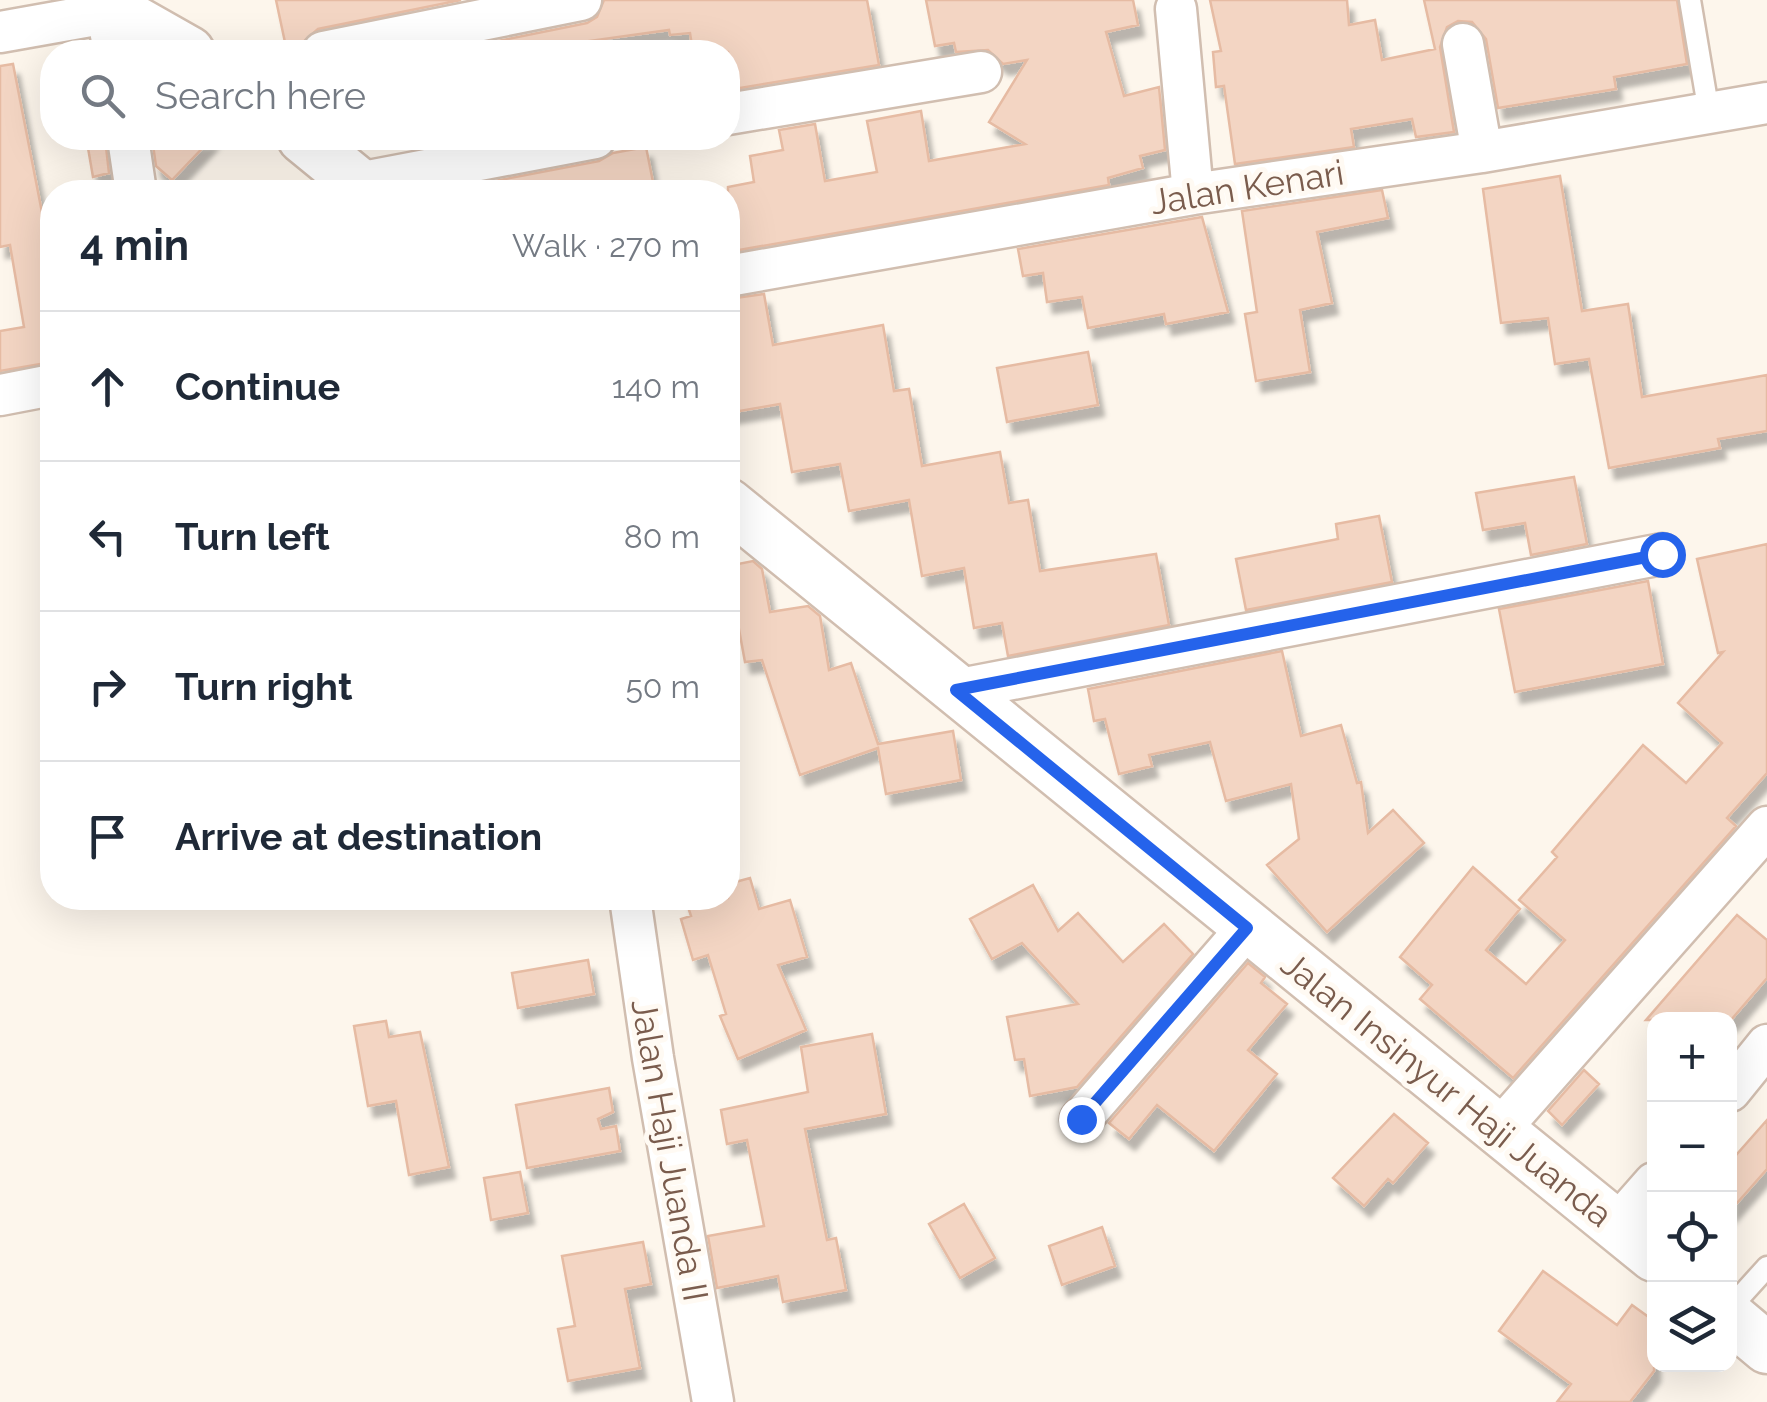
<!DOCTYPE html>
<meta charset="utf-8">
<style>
:root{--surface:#fff;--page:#f2f2f3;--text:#1f2937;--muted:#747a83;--line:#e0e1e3}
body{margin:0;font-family:Raleway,sans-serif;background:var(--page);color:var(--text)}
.controls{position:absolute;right:30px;bottom:30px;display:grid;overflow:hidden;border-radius:20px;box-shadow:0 10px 40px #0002}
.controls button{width:90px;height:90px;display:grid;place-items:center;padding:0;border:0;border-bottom:2px solid var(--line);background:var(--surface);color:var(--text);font:50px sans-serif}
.stop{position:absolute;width:30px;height:30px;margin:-22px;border:8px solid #2563eb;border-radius:50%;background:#fff}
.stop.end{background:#2563eb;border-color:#fff;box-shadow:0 2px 10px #0008}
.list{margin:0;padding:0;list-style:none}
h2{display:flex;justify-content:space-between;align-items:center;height:130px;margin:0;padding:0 40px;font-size:42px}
h2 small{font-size:32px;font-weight:400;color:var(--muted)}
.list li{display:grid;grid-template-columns:65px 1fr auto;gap:30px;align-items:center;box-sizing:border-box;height:150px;padding:0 40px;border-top:2px solid var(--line)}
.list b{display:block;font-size:38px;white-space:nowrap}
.list em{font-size:32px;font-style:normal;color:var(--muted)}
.icon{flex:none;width:55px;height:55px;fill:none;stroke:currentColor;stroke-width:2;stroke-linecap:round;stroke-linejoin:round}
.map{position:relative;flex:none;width:1767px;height:1402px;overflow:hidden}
.search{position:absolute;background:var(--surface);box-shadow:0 10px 40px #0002;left:40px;top:40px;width:700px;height:110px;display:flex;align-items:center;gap:25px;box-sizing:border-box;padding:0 35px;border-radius:40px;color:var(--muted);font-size:38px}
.panel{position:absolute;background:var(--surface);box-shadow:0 10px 40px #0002;left:40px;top:180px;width:700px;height:730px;border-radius:40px}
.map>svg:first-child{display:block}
.building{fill:#f3d5c3;stroke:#e6bba3;stroke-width:2.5;filter:url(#shadow)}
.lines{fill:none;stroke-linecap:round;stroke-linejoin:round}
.service-casing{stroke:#d1beb0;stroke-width:25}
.minor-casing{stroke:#d1beb0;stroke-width:45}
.tertiary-casing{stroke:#d1beb0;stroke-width:55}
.service{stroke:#fff;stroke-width:20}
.minor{stroke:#fff;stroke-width:40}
.tertiary{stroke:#fff;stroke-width:50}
.route{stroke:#2563eb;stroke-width:12}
.labels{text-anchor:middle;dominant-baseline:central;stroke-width:10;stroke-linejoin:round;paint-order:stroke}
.street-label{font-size:35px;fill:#7a5c4d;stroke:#fffaf3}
</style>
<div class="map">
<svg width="1767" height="1402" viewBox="0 0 1767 1402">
<defs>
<filter id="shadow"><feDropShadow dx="6" dy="11" stdDeviation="2.5" flood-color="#0004"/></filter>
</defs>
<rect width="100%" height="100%" fill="#fdf6ec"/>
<path class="building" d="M276 0H461L318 29 301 44 286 47Z
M604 0H867L879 65 728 90V52H693L690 33 670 35 669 30 582 42 583 52H464L463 48 587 23 597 17Z
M926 0H1133L1138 25 1106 32 1124 96 1159 87 1165 150 1140 156 1143 168 1108 178 1109 185 728 252V187L754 182 750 156 783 150 779 130 815 124 825 181 877 172 867 121 921 111 929 161 1025 144 989 122 1027 60 1003 64 988 50 956 52 954 43 935 46Z
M1210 0H1347L1349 25 1375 20 1382 60 1435 49 1424 0H1677L1687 64 1614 77 1616 89 1498 108 1486 39 1472 22 1458 21 1447 27 1440 47 1454 132 1416 137 1412 119 1351 129 1354 147 1235 164 1224 86 1216 87 1213 52 1221 51Z
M13 64 47 238 52 237V362L0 371V331L24 327 10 245 0 247V66Z
M94 138H105L109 173 93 177 88 148 96 146Z
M152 138H212L172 180 156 166Z
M646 147 655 192H598L597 182 538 192H481L479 184 599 161 613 153Z
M1560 176 1582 311 1628 304 1642 397 1767 375V431L1718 439 1720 448 1609 468 1589 359 1555 364 1548 318 1501 323 1483 189Z
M1382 190 1388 218 1317 232 1332 303 1300 310 1310 372 1256 381 1245 314 1257 312 1242 211Z
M1202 217 1228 312 1166 324 1164 314 1088 328 1082 297 1047 302 1043 273 1023 276 1018 249Z
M764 294 773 345 883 325 894 391 909 389 922 466 1000 452 1009 503 1028 500 1040 571 1156 554 1169 625 1008 656 1002 623 974 628 964 568 922 576 909 500 849 511 840 464 792 472 780 404 728 413V299Z
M1088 352 1098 405 1007 422 997 368Z
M1574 477 1587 544 1531 555 1525 523 1483 530 1476 493Z
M1379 516 1392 582 1246 610 1236 559 1338 539 1336 524Z
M1767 544V773L1727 818 1736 826 1513 1078 1420 999 1432 985 1400 957 1473 867 1520 909 1486 950 1526 984 1565 940 1519 900 1557 857 1552 852 1643 745 1686 783 1722 743 1678 703 1723 652 1718 653 1697 559Z
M753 561 762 569 770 612 808 606 820 616 829 670 851 663 878 744 953 731 961 780 886 794 878 748 800 775 762 660 745 662 736 613 728 614V566Z
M1648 581 1663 664 1515 692 1499 609Z
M1282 651 1301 736 1341 725 1357 783 1361 782 1368 833 1393 810 1424 843 1327 932 1267 865 1299 839 1291 784 1226 801 1210 742 1149 755 1152 766 1119 774 1105 719 1094 721 1088 689Z
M750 878 759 909 790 900 807 957 778 965 806 1030 738 1059 720 1016 726 1014 708 955 693 960 681 919 691 916 685 898H728V884Z
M1033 885 1058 931 1078 913 1123 962 1164 924 1193 954 1077 1087 1030 1096 1024 1059 1015 1060 1007 1017 1078 1004 1022 943 992 959 970 919Z
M1737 915 1767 940V978L1731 1020H1646Z
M588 960 594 994 518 1008 512 973Z
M1248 963 1265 977 1261 983 1287 1004 1248 1050 1277 1074 1214 1151 1157 1105 1129 1139 1109 1123Z
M386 1021 389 1037 420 1032 449 1167 409 1175 396 1101 368 1106 354 1026Z
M872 1034 886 1114 805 1129 827 1240 836 1238 846 1290 783 1302 778 1276 717 1288 708 1236 764 1226 747 1140 727 1144 721 1110 808 1092 801 1047Z
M1584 1070 1599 1084 1562 1125 1548 1111Z
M609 1088 613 1112 598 1119 601 1129 616 1126 620 1151 527 1168 516 1105Z
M1394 1114 1428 1143 1393 1183 1388 1179 1364 1206 1333 1178Z
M1767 1120V1169L1730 1211V1162Z
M520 1172 528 1213 491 1220 484 1178Z
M964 1204 995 1258 960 1278 929 1224Z
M1102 1227 1115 1266 1062 1285 1049 1246Z
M643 1242 651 1284 625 1289 640 1368 568 1381 558 1329 575 1326 562 1256Z
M1543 1271 1617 1325 1632 1305 1654 1321V1371L1630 1402H1557L1571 1384 1499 1331Z"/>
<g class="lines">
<g class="service-casing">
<path id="service" d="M1690 0 1709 113
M1730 1308 1767 1267"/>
</g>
<g class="minor-casing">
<path id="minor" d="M1176 9 1193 194
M107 13 114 52
M0 32 107 13 122 14
M1463 44 1482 152
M323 52 581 0
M728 114 981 72
M128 138 136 192
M358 183 595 138
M728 276 1193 194 1482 152 1767 103
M0 395 52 385
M955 690 1662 554
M630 898 653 1058 713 1402
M1730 1091 1767 1045
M1081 1119 1247 928
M1499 1130 1767 827
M1617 1225 1654 1183"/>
</g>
<g class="tertiary-casing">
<path id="tertiary" d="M113 0 122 14 189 52
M303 138 369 192
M728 504 1654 1256
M1730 1317 1767 1348"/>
</g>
<use href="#service" class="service"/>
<use href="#minor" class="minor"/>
<use href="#tertiary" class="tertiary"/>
</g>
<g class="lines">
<path class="route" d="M1081 1119 1247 928 956 690 1662 554"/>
</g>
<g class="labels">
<g class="street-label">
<text transform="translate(1247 187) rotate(-9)">Jalan Kenari</text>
<text transform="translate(1447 1089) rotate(39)">Jalan Insinyur Haji Juanda</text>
<text transform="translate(670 1150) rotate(80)">Jalan Haji Juanda II</text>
</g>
</g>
</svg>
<div class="controls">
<button>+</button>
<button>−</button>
<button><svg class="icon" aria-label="locate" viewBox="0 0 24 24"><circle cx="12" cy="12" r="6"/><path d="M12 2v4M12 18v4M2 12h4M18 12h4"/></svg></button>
<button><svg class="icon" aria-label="layers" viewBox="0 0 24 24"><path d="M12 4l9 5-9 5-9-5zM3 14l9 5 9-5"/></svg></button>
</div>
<div class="stop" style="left:1662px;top:554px"></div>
<div class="stop end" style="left:1081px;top:1119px"></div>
<div class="search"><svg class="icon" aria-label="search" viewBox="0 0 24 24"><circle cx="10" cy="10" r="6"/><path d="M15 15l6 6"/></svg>Search here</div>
<section class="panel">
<h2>4 min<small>Walk · 270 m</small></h2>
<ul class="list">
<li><svg class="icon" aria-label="ahead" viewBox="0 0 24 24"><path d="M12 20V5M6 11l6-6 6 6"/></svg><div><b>Continue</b></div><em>140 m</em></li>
<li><svg class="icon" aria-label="left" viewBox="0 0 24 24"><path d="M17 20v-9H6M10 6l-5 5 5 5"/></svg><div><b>Turn left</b></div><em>80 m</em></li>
<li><svg class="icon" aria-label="right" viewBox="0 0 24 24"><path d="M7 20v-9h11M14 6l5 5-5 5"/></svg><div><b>Turn right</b></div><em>50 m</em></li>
<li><svg class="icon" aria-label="arrive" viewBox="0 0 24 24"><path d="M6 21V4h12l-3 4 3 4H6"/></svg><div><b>Arrive at destination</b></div></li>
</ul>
</section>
</div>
